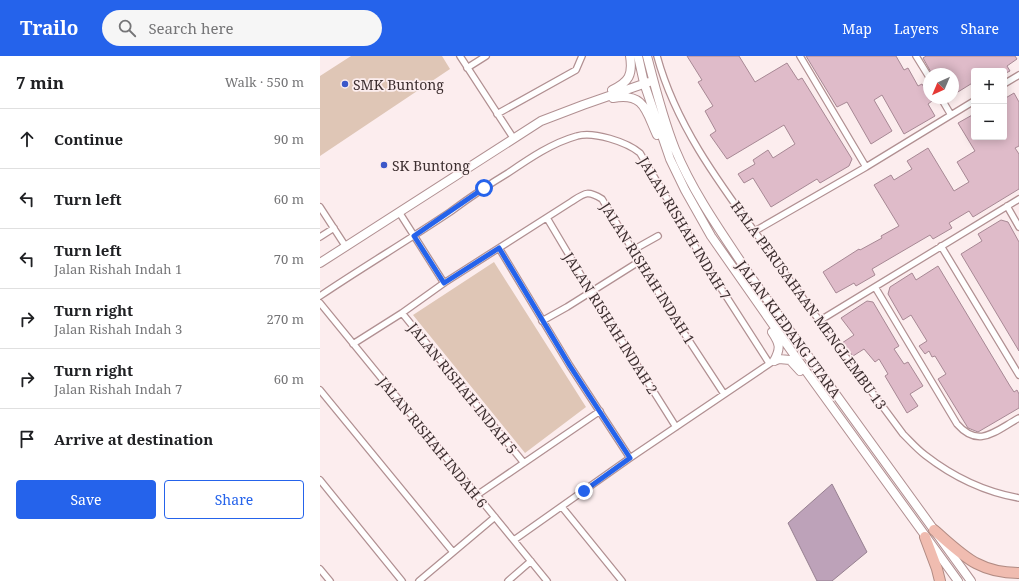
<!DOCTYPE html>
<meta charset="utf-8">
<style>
:root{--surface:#fff;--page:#f6f6f6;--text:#202124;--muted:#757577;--line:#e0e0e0;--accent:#2563eb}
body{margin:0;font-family:"Noto Serif",serif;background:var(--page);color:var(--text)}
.controls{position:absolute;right:12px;top:12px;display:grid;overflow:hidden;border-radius:4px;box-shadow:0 2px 10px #0003}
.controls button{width:36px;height:36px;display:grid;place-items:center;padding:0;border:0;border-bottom:1px solid var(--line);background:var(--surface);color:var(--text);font:20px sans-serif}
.compass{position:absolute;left:603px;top:12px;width:36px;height:36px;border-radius:50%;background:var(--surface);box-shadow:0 2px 10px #0003;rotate:224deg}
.stop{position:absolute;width:12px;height:12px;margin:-9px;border:3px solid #2563eb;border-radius:50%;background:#fff}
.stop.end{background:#2563eb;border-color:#fff;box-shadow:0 1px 4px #0008}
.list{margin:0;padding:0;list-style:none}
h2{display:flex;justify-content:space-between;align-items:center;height:52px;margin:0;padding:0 16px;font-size:17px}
h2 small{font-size:13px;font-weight:400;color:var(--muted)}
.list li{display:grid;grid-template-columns:26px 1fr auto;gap:12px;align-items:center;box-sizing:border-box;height:60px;padding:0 16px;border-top:1px solid var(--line)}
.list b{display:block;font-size:15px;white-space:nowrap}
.list p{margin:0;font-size:13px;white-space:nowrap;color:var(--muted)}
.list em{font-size:13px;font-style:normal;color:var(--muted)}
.actions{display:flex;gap:8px;padding:12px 16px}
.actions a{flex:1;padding:9px 0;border:1px solid var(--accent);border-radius:4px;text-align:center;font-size:14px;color:var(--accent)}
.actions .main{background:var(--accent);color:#fff}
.icon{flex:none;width:22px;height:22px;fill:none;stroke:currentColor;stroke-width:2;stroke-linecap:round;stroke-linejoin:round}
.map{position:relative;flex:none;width:699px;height:525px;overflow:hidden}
header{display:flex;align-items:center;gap:24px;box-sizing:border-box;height:56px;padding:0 20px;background:var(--accent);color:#fff}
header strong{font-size:19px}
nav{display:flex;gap:22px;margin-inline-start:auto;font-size:14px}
.search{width:280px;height:36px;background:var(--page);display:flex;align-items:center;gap:10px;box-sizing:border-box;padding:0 14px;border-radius:22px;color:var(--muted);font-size:15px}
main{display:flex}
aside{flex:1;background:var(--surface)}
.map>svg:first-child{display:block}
.green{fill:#dfc6b6}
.water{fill:#bda2b9;stroke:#978090}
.building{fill:#dfbbc9;stroke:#a78894}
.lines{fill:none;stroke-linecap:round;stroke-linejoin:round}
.street-casing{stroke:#b19092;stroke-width:8}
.secondary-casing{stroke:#b19092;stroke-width:10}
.highway-casing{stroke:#b18b83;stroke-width:12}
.street{stroke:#fff;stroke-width:5.5}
.secondary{stroke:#fff;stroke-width:8}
.highway{stroke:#f0bcb0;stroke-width:10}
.route{stroke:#2563eb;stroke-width:5}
.poi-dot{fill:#3b57c9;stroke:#fcedee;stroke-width:1.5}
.labels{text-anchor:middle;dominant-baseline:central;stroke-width:3.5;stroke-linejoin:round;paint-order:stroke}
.poi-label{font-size:14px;fill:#3d2f30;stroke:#fcedee;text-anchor:start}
.street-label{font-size:14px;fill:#3d2f30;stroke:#fcedee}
</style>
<header>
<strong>Trailo</strong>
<div class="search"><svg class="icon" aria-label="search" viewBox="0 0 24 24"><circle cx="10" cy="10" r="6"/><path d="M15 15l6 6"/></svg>Search here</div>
<nav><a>Map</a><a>Layers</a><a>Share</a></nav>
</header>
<main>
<aside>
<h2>7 min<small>Walk · 550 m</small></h2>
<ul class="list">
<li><svg class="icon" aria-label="ahead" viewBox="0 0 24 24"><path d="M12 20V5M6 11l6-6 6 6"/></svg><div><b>Continue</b></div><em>90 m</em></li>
<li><svg class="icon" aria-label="left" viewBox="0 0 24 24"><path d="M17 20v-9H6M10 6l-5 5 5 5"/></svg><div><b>Turn left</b></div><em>60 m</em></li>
<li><svg class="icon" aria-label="left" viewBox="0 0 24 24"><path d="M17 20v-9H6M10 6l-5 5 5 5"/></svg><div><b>Turn left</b><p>Jalan Rishah Indah 1</p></div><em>70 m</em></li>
<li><svg class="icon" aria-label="right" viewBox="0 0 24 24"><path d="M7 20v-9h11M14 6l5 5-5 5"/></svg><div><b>Turn right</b><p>Jalan Rishah Indah 3</p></div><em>270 m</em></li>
<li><svg class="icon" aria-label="right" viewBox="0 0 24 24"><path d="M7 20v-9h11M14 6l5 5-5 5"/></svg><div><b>Turn right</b><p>Jalan Rishah Indah 7</p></div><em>60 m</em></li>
<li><svg class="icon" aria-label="arrive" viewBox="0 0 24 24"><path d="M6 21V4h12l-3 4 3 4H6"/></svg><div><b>Arrive at destination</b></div></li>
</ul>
<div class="actions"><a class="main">Save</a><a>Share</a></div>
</aside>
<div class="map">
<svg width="699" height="525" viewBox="0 0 699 525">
<rect width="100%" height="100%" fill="#fcedee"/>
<path class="green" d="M31 0H122L130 13 0 100V20Z
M174 206 266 351 205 397 93 259Z"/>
<path class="water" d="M512 428 547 496 512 525H497L468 467Z"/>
<path class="building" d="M367 0H419L435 26 467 7 478 24 482 22 532 103 529 110 500 127 497 123 451 151 433 122 424 127 418 118 435 108 433 104 448 94 453 102 475 88 464 69 407 103 390 79 396 75 385 55 393 50 378 26 382 24Z
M486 0H576L584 14 588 12 598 30 602 28 609 40V42L612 45 608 48 615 60 584 78 562 39 554 44 572 75 551 88 527 46 517 51Z
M606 0H695L697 3 687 10 690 15 684 18V15H654V26L633 39V18H612L603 2Z
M694 37 699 46V90L695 92 699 98V133L653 161 649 155 629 167 632 172 613 183 610 179 552 213 555 219 536 230 534 227 516 237 503 216 539 193 540 194 562 182 561 180 579 170 554 129 571 119 574 124 592 113 587 105 608 92 634 135 649 126 637 106 655 95 638 67 654 58V81H684V43Z
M681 164 688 166 699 186V295L641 198 662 185 658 178Z
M618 210 690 330 694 336 697 334 699 338V352L658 376 648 372 618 323 626 318 615 300 612 301 609 295 605 298 599 290 607 285 591 259 583 264 568 238 570 231 592 217 596 224Z
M547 245 553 246 579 290 574 293 584 308 588 306 603 330 590 338 598 350 587 357 565 320 568 318 559 303 555 306 544 293 533 300 522 287 534 279 521 262Z"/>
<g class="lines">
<g class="street-casing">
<path id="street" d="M140 0 194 83
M337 0C357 74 406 136 451 198 494 258 538 318 583 378 590 385 597 393 605 399 632 420 665 436 699 442
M480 0 546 111
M596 0 609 21
M147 12 166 0
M684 28 699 19
M621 42 631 59
M177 58 256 14 262 0
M687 150 699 171
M0 151 26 191
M79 156 124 227
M227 162 271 236 356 371
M435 175 546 111 654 45
M0 181 14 172
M621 190 699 319
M179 192 250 310 310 402
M313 194 338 180
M555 231 637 368C659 393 675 375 699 362
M0 240C43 211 87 185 130 156 149 142 168 129 188 117 210 102 232 87 257 80 273 75 307 86 320 97L388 212 449 307
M0 247 227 525
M82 257 204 407
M222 265 247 251 320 205
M499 265 699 143
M33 288 82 257 124 227 251 146C265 137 267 134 282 143L347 251 404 338
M0 334 133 496
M0 424 82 525
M157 439 280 355
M242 451 302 525
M194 484 310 402 452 306
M0 513 10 525
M99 525 175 461
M188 525 211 505"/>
</g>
<g class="secondary-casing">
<path id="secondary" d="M318 0 324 27 350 103 365 134 391 180 470 293 638 525
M327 0C335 31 343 63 355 93 374 139 404 180 431 221L651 525
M292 34C309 26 313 19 310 0
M293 42C325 36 326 56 337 79
M0 207 221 65 263 49 329 26
M452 276C460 288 461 292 454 305
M454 305 459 303 470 304 480 315"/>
</g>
<g class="highway-casing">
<path id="highway" d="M614 474C643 499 658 517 699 517
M605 481 617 513 620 525"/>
</g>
<use href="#street" class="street"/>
<use href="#secondary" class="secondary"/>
<use href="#highway" class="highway"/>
</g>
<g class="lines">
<path class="route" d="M164 132 94 180 124 227 179 192 250 310 310 402 264 435"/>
</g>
<g class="poi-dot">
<circle cx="25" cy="28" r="4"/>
<circle cx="64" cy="109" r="4"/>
</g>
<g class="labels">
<g class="poi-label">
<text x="33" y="28">SMK Buntong</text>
<text x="72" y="109">SK Buntong</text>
</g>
<g class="street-label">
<text transform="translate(365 172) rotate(59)">JALAN RISHAH INDAH 7</text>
<text transform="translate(328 217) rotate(58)">JALAN RISHAH INDAH 1</text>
<text transform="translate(489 249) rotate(54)">HALA PERUSAHAAN MENGLEMBU 13</text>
<text transform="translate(291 267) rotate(58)">JALAN RISHAH INDAH 2</text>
<text transform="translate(469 273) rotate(54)">JALAN KLEDANG UTARA</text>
<text transform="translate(143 332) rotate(51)">JALAN RISHAH INDAH 5</text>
<text transform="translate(113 386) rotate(51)">JALAN RISHAH INDAH 6</text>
</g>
</g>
</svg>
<div class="controls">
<button>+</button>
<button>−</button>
</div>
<svg class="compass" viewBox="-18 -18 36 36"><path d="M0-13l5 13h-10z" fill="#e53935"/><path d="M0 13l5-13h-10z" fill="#757577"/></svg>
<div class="stop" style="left:164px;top:132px"></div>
<div class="stop end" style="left:264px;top:435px"></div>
</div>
</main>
